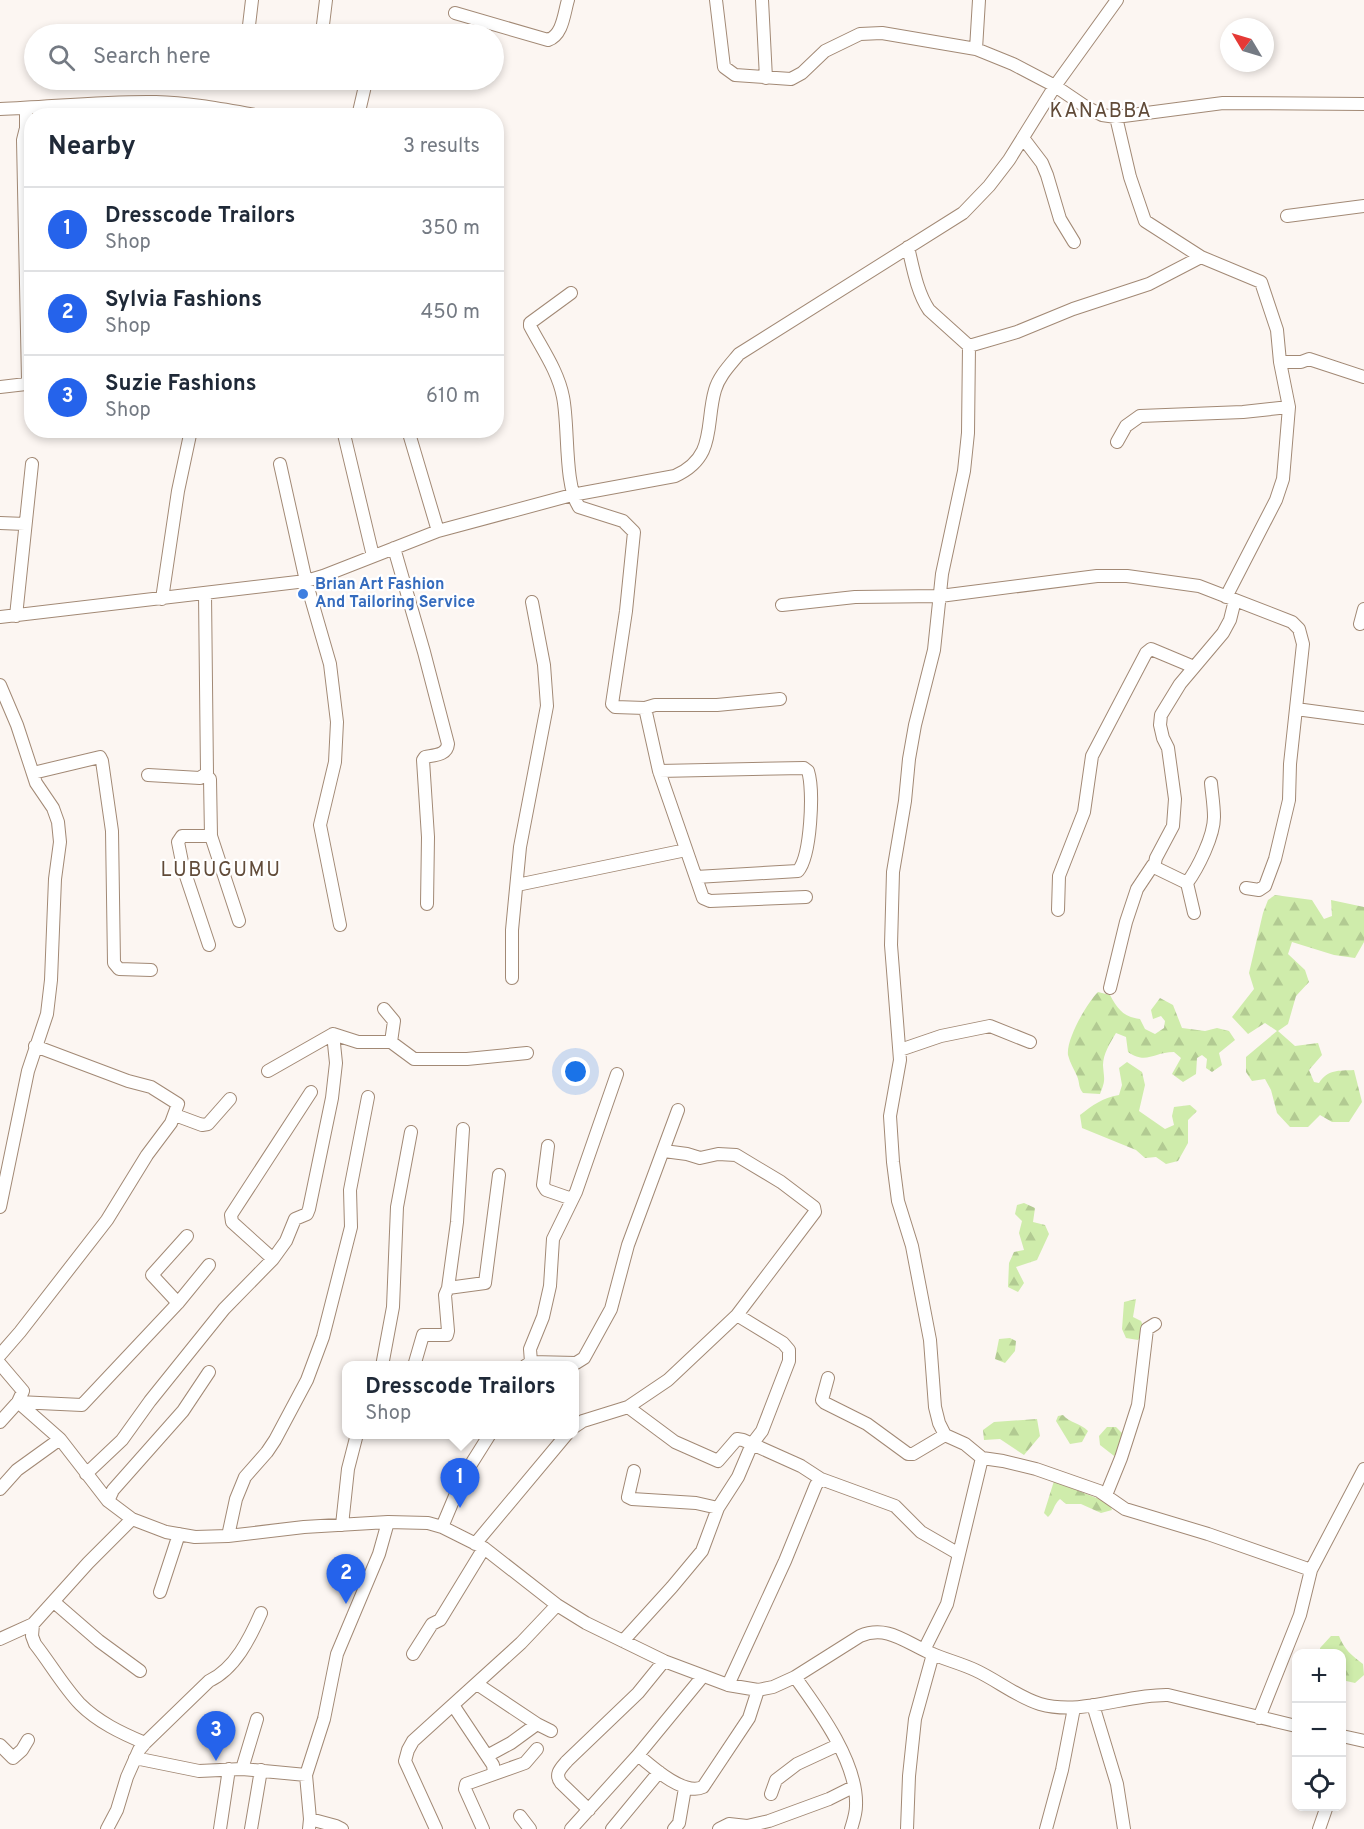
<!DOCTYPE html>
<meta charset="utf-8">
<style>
:root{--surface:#fff;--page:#f2f2f3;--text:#1f2937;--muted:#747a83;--line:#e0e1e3;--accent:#2563eb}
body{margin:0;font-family:Overpass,sans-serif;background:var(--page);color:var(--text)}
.controls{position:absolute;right:18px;bottom:18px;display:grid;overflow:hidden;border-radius:12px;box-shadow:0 3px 9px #0003}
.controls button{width:54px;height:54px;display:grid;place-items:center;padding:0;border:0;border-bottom:2px solid var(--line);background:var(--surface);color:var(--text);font:30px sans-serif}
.compass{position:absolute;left:1220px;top:18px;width:54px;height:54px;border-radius:50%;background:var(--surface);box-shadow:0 3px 9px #0003;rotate:308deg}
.you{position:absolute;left:576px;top:1072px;width:21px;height:21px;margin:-15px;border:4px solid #fff;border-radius:50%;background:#1a73e8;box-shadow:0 0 0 9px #1a73e833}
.badge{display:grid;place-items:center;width:39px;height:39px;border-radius:50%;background:var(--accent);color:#fff;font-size:20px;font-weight:700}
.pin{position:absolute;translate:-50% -50px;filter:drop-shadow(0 2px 3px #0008)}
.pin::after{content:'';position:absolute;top:32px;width:21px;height:18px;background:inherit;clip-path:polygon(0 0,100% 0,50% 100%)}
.popup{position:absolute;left:342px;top:1361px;width:237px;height:78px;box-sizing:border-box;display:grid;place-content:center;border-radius:12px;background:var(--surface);filter:drop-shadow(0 2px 4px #0005);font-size:20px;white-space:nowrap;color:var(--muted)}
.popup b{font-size:22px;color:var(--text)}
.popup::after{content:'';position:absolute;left:50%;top:100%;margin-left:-12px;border:12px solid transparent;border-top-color:var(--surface)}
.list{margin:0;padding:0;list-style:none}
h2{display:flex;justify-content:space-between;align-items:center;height:78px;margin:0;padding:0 24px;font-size:26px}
h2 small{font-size:20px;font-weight:400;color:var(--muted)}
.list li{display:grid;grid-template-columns:39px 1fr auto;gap:18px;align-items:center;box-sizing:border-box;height:84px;padding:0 24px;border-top:2px solid var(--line)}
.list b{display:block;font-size:22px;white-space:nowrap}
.list p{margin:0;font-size:20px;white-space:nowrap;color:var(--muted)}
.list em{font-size:20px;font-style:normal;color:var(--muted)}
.icon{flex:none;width:33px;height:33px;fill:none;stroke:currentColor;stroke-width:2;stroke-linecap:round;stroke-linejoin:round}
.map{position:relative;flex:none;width:1364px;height:1829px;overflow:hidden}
.search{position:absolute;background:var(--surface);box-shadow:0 3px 9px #0003;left:24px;top:24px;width:480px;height:66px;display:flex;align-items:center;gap:15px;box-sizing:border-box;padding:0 21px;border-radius:33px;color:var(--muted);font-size:22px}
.panel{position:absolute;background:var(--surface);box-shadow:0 3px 9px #0003;left:24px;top:108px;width:480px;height:330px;border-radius:24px}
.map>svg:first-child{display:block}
.forest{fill:url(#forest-firs)}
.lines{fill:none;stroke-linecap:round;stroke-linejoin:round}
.minor-casing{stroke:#a28975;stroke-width:14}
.minor{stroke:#fff;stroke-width:12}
.shop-dot{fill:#3f7fe0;stroke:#fff;stroke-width:2}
.labels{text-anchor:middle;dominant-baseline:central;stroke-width:4.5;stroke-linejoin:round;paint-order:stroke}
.shop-label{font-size:16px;font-weight:bold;fill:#366cbe;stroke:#fff;text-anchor:start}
.quarter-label{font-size:20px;letter-spacing:1.5px;fill:#614b39;stroke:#fff}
</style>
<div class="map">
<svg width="1364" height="1829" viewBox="0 0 1364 1829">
<defs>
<pattern id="forest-firs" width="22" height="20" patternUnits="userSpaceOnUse" patternTransform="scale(1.5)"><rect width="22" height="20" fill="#cfecab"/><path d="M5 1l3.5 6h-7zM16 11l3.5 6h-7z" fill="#b2ca92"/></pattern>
</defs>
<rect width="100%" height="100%" fill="#fcf6f2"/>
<path class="forest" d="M1275 895 1312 900 1324 919 1332 916 1331 900 1364 907V942L1355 958 1334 955 1292 942 1288 954 1305 970 1309 982 1296 996 1288 1024 1278 1031 1295 1046 1318 1043 1322 1055 1309 1070 1314 1082 1319 1083C1328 1069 1338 1071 1354 1070L1362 1102 1349 1122H1332L1320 1115 1308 1127H1290L1277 1113 1271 1090 1265 1079 1252 1081 1246 1072V1057L1277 1031 1265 1023 1248 1034 1232 1017 1254 989 1249 973 1263 913 1268 900Z
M1098 992 1110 995C1118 1010 1124 1017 1140 1019L1145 1029 1155 1034 1164 1028 1165 1021 1161 1016 1153 1019 1151 1010 1160 998 1173 1005 1182 1028 1205 1031 1217 1028 1229 1031 1235 1040 1219 1053 1222 1065 1212 1072 1206 1068 1207 1059 1202 1055 1197 1058 1196 1074 1183 1082 1172 1074 1181 1058 1174 1052C1153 1052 1147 1065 1128 1052L1126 1037 1116 1033C1110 1043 1103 1054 1103 1065 1104 1080 1106 1079 1100 1094L1083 1093C1078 1087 1080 1083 1077 1076 1074 1069 1070 1063 1068 1055 1066 1039 1087 1003 1098 992Z
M1127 1062 1142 1072 1145 1085 1139 1111 1165 1129 1174 1125 1172 1116 1174 1107 1190 1105 1197 1111 1188 1120V1143L1178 1161 1166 1164 1156 1157 1145 1158 1136 1150 1082 1128 1080 1115C1093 1105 1102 1098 1119 1095L1122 1085 1119 1068Z
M1024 1203 1035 1208 1033 1222 1045 1225 1049 1234 1037 1260 1016 1267 1024 1283 1018 1292 1008 1287 1009 1263 1014 1252 1024 1250 1019 1233 1022 1221 1015 1214 1017 1205Z
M1136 1299 1133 1317 1141 1321 1145 1330 1138 1340 1126 1338 1122 1329 1124 1302Z
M1010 1338 1016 1341 1015 1351 1005 1363 995 1359 999 1339Z
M1063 1415C1070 1423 1080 1423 1088 1431L1082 1442 1070 1444 1056 1421 1058 1416Z
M1037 1419 1040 1436 1024 1455 1000 1439 984 1440 983 1430 994 1422Z
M1107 1427H1116L1123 1434 1118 1459 1100 1445 1099 1436Z
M1054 1481 1109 1503 1112 1510 1101 1513 1081 1504H1066L1060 1499C1053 1505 1054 1512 1048 1517L1044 1513Z
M1331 1636H1339C1344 1649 1352 1656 1363 1664L1364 1675 1355 1683 1342 1680V1654L1337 1653 1335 1651 1320 1653V1648Z"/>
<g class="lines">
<g class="minor-casing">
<path id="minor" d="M716 0 724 67 735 75 791 79 802 73 825 51 860 34 882 33 976 49 1013 64 1055 86 1086 107 1102 115 1116 117 1223 103 1364 104
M762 0 766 78
M455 13 548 40C563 35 564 13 568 0
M322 33 326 0
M248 34 252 0
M976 49 979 0
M0 109C52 107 104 101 156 102 191 103 226 110 261 116
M358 116 365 86
M1116 117 1130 177 1145 221 1201 257 1261 282 1277 330 1280 362 1289 407 1283 479 1276 500 1226 597
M1023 138 1042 163 1047 175 1060 219 1074 242
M1287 216 1364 206
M908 247C913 268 917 292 929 310L969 346 968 433 964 471 942 574 934 650 915 725 909 759 905 801 893 872 891 945 900 1060 890 1116 893 1162 898 1201 912 1246 930 1340 935 1407 939 1423 945 1435 965 1444 982 1458 947 1604 924 1650
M571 293 530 323V326C542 349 558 371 563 397 569 426 564 485 579 507L623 521 634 532 626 611 612 704 615 707 645 708 655 705H717L780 699
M969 346 1017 332 1073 309 1149 284 1201 257
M1280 362H1301L1309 359 1364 377
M0 387 26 384 28 379 23 140 26 128V108
M343 430 373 556
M408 430 438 531
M1117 442 1126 426 1140 416 1243 412 1289 407
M280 464 306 581 330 664 337 722 335 762 320 825 340 925
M0 523 25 524
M394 548 424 652 448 744C447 755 435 755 425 757L423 760 428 837 427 904
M162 599 178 491 191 430
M782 605 855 597 940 596 1097 576H1127L1199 586 1292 622 1299 629 1303 644 1290 764 1289 800 1275 859 1265 886 1259 890 1246 888
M16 616 32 464
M0 617 306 581 323 576 438 531 572 495 675 476C717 457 705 424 715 390 719 376 730 365 739 354L963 213 989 186 1009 160 1055 86 1117 0
M1360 624 1364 609
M0 685 17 725 36 783 53 808 58 822 60 842 55 879 51 980 47 1014 28 1071 0 1207
M645 708 659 771 703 898 710 901 806 897
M1296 709 1364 718
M659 771 804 768 808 771C814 790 811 856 798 871L696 877
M33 773 100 757 102 761 112 831 114 963 119 969 151 970
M148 775 200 778 207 773 205 594
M206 775 210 779 211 836 239 921
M1187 883C1198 868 1214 836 1214 817 1214 806 1212 794 1211 783
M517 885 686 850
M1058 910 1059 876 1084 812 1092 756 1146 653 1151 649 1194 667
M1194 913 1187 883 1154 867 1156 858 1173 826 1175 799 1168 748 1163 738 1160 725 1161 715 1180 684 1223 633 1230 620 1235 600
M209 945 183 867 178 842 182 836H211
M512 978V930L520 847 547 706 544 665 532 602
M1110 988 1126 922 1137 889 1153 865
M384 1009 394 1021 391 1042
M900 1050 941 1036 990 1026 1030 1042
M268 1071 333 1034 358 1042H391L414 1059H467L527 1053
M175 1115 202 1125 208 1124 230 1099
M548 1146 543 1185 546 1190 572 1199
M273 1259 232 1222 231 1215 311 1092
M448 1288 485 1283 499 1175
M178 1303 152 1275 187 1236
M0 1355 20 1332 107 1220 147 1155 171 1123 178 1104 151 1087 128 1081 35 1046
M531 1362 530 1349 543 1317 550 1286 553 1239 576 1192 617 1074
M0 1364 23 1391 18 1402 60 1439 108 1501 132 1519 166 1532 195 1537 228 1536 304 1527 388 1522 428 1523 442 1527 484 1548 557 1605 586 1623 664 1661 728 1685 758 1690 773 1687 795 1677 860 1636C886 1625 904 1641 928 1652 943 1659 960 1663 975 1670 997 1680 1017 1697 1040 1704 1082 1716 1126 1694 1168 1695L1296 1726
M382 1366 393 1307 397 1207 411 1132
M414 1366 423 1335H447L448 1331 445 1295 448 1288 457 1222 463 1129
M525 1366 531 1362 576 1363 584 1358 611 1309 628 1245 678 1110
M828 1378 822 1400 825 1403 867 1424 908 1454H913L945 1435
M628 1407 675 1442 718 1461 737 1439 743 1440 801 1466 821 1479
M0 1422 18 1402 82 1405 178 1303 209 1265
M574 1427 583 1421 628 1407 668 1380 737 1315 815 1212 814 1207 781 1182 736 1155 718 1154 700 1158 687 1154 664 1151
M982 1458 1003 1461 1036 1469 1099 1491 1125 1509 1208 1534 1311 1570
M86 1474 122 1440 150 1401 224 1309 273 1259 286 1241 295 1219 307 1214 309 1209 332 1098 336 1063 333 1034
M0 1489 17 1470 60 1439
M1106 1495 1121 1458 1138 1405 1147 1329 1155 1324
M108 1501 113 1490 183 1411 209 1372
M718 1508 738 1477 752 1444 762 1431 789 1361V1350L783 1343 737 1315
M132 1519 88 1563 33 1624 32 1636 35 1644C50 1663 63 1686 80 1704 98 1722 121 1733 145 1743
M342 1525 348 1469 357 1434
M442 1527 463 1477 490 1434
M228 1536 236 1499 245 1477 267 1452 275 1440 307 1380 323 1337 351 1227 350 1190 368 1097
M475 1544 567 1434
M160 1592 179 1534
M54 1602 99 1641 140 1671
M0 1639 33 1624
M623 1641 672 1587 702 1551 718 1508 696 1503 632 1499 628 1497 634 1471
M413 1654 432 1624 440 1620 484 1548
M795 1677C819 1710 858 1763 856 1806 856 1814 853 1822 851 1829
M477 1684 537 1724
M728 1685 785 1561 816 1485 821 1479 895 1506 921 1532 959 1554
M453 1705 493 1765 494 1773
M1093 1705 1117 1784 1124 1829
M1259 1718 1300 1615 1311 1570 1364 1469
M1342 1736 1364 1741
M0 1745 13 1758 22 1750 28 1740
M638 1755C652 1767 684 1796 703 1787L749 1718 758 1690
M487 1756 511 1743 537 1724 551 1731
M135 1758 199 1771 242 1769 306 1775
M242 1769 257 1719
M771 1794 776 1780 797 1764 838 1745
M589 1810 561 1783C554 1774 561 1768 567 1761L638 1693 664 1661
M520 1816 530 1829
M310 1819 336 1826 342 1829
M107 1829 117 1810 127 1777 139 1750 145 1743 209 1681C235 1669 250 1638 261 1613
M220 1829 229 1769
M251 1829 261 1770
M309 1829 310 1819 306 1775 324 1719 337 1654 379 1554 388 1522
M436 1829 405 1761 408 1750 413 1741 521 1643 557 1605
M483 1829 465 1789 466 1784 525 1763 537 1749
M571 1829 638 1755 703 1676
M612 1829 659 1772
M674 1829 679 1823 685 1788
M719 1829 729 1824 747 1826 769 1821 829 1799 853 1787
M907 1829 909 1776 915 1719 933 1654
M1046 1829 1062 1770 1074 1708
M1319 1829 1327 1806"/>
</g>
<use href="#minor" class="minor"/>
</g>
<circle class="shop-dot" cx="303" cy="594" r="6"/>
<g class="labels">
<g class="shop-label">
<text x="315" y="585">Brian Art Fashion<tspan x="315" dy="18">And Tailoring Service</tspan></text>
</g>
<g class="quarter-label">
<text x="1101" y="112">KANABBA</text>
<text x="221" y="871">LUBUGUMU</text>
</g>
</g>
</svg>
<div class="controls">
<button>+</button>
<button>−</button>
<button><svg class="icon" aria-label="locate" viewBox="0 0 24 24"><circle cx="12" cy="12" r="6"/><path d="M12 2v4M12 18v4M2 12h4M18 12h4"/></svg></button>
</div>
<svg class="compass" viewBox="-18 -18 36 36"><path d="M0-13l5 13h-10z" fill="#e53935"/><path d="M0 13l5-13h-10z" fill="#747a83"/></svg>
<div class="you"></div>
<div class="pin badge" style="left:460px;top:1508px">1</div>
<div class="popup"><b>Dresscode Trailors</b>Shop</div>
<div class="pin badge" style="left:346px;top:1604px">2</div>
<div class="pin badge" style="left:216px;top:1761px">3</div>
<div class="search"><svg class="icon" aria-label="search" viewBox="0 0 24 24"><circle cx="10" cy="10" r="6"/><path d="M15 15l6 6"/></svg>Search here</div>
<section class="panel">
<h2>Nearby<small>3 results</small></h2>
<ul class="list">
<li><span class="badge">1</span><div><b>Dresscode Trailors</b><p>Shop</p></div><em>350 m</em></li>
<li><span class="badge">2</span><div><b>Sylvia Fashions</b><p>Shop</p></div><em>450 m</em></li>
<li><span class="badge">3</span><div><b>Suzie Fashions</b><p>Shop</p></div><em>610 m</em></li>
</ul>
</section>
</div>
